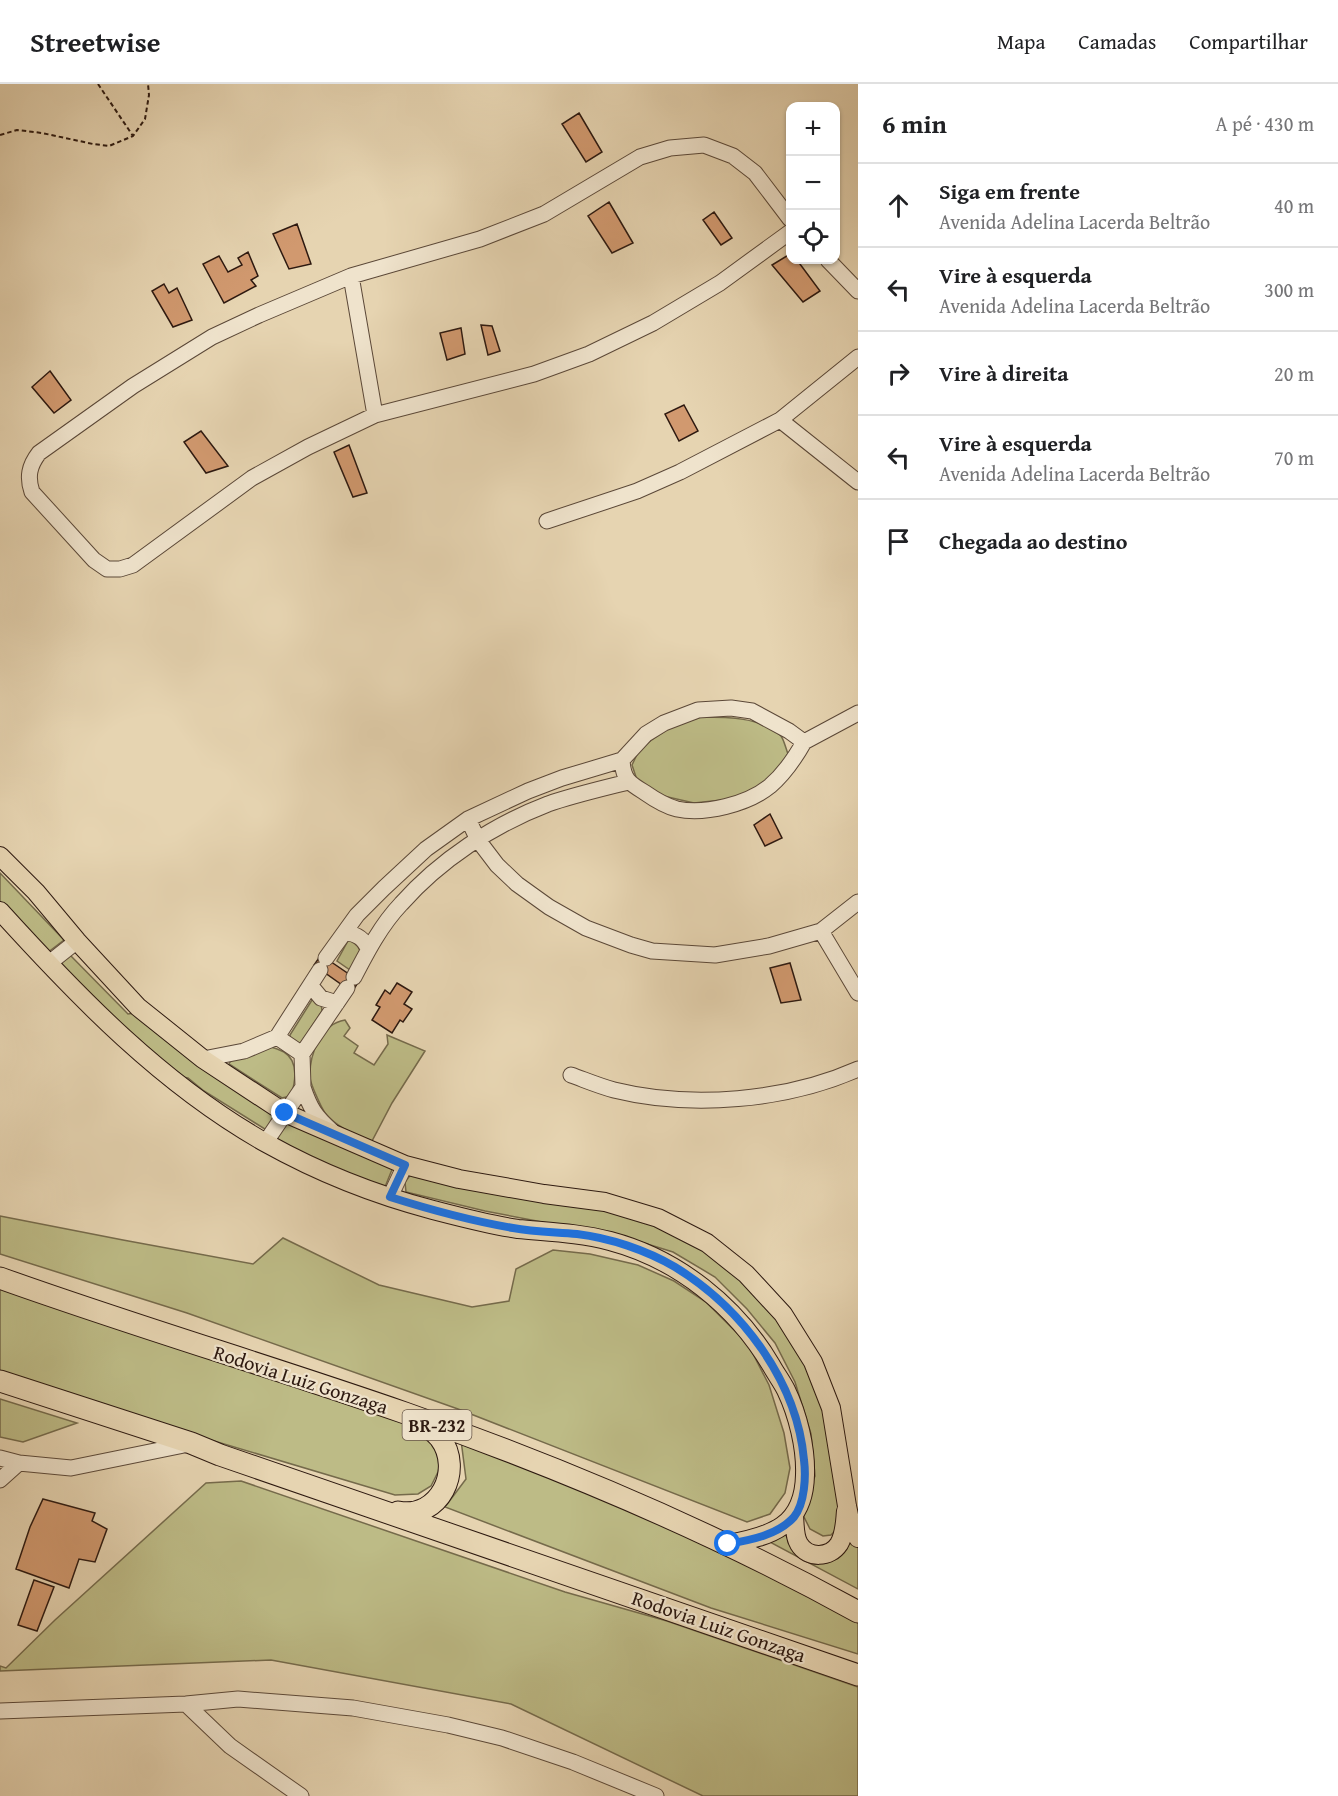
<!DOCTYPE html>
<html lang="pt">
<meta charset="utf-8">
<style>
:root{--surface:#fff;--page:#f2f2f2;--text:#202124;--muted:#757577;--line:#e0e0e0}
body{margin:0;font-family:"Gentium Book Plus",serif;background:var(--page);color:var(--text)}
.controls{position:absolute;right:18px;top:18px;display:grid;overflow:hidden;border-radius:12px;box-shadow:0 2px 4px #0004}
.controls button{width:54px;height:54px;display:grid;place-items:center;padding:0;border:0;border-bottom:2px solid var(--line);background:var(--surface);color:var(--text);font:30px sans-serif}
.stop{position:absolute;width:18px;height:18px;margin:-14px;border:4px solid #1a73e8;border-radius:50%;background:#fff}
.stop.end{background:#1a73e8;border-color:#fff;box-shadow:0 2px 6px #0008}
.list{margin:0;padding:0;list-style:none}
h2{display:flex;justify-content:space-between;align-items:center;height:78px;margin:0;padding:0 24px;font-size:26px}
h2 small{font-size:20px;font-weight:400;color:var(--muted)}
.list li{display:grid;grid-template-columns:39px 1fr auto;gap:18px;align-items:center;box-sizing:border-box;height:84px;padding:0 24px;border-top:2px solid var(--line)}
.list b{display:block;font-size:22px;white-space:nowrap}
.list p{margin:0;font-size:20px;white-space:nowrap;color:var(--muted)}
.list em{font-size:20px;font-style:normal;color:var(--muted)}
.icon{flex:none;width:33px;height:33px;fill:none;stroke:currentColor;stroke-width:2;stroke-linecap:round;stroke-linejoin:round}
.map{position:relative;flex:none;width:858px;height:1712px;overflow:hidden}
header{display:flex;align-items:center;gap:36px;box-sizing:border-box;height:84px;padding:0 30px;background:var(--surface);border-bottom:2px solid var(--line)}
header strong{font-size:28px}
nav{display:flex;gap:33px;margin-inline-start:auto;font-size:21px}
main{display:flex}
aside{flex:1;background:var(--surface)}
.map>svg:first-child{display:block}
.green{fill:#bdbb86;stroke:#756a4b;stroke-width:1.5}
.building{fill:#d1996f;stroke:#2d1910;stroke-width:1.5}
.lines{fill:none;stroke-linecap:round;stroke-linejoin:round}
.minor-casing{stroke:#5b4838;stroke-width:17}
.major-casing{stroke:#2d1910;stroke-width:20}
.highway-casing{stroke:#2d1910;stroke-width:23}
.path{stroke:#2d1910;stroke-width:2;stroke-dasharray:4.5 3;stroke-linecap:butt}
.minor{stroke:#efe3cc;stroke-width:15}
.major{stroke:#e6d4b1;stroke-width:18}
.highway{stroke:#e6d4b1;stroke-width:21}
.route{stroke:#1a73e8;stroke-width:8}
.labels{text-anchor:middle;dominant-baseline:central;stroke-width:4.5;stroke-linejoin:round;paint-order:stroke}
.shield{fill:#efe3cc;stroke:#675648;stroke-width:1.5}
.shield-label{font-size:18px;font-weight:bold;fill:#2d1910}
.street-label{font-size:20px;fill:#2d1910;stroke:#efe3cc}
</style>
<header>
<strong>Streetwise</strong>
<nav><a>Mapa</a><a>Camadas</a><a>Compartilhar</a></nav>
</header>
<main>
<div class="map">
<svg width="858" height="1712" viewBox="0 0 858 1712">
<rect width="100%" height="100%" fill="#e6d4b1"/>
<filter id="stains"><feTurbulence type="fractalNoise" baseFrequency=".00333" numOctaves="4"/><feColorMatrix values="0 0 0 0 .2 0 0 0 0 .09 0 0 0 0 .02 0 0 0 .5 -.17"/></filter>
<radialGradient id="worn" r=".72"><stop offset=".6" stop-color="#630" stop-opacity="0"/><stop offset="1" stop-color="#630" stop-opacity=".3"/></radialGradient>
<path class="green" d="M701 633C726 633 762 633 781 652 784 656 786 665 788 670L777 688 750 708 731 715 694 719 659 711 638 699 632 681 640 664 671 643Z
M0 789 64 856 47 869 0 819Z
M349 855 353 856 362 865 350 886 337 877Z
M70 871 128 930 135 929 278 1033 268 1047 204 1007 188 994 176 992 59 887 60 880Z
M317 915 321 919 322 927 301 959H295L290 955V951L312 916Z
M345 936 350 944 344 952 358 962 354 969 374 981 388 960 387 951 425 967 392 1019 372 1057C355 1050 337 1044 325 1029 321 1023 311 1001 310 994 309 972 320 940 345 936Z
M271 963C275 964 280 966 284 968 299 977 295 999 291 1012L282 1014 229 980 233 973Z
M288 1036 393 1083 385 1103 322 1079 276 1056Z
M412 1089 620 1127 705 1162 785 1232 812 1285 840 1373V1442L831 1451 823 1452 810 1445 803 1431 804 1416 815 1392 811 1350 795 1298 775 1259 747 1225 715 1193 673 1168 631 1155 485 1127 406 1108 405 1098Z
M0 1132 123 1156 253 1180 283 1154 379 1201 472 1223 509 1217 516 1185 553 1166 590 1170 638 1181 674 1197 706 1218 748 1260 769 1301 784 1349 790 1384 785 1409 770 1430 747 1438 458 1325 187 1229 0 1170Z
M0 1193 415 1340 437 1358 440 1380 438 1388 431 1402 418 1410 395 1411 0 1293Z
M0 1315 77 1339 23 1358 0 1353Z
M461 1356 616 1412 858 1534V1570L711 1524 445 1423 466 1395Z
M241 1397 565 1508 667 1537 858 1603V1712H703L511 1620 271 1576 0 1587V1582L6 1584 55 1536 206 1399Z
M791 1439 805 1472 844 1456H858V1505L766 1456Z"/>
<path class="building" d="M579 29 602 68 586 78 562 40Z
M609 118 633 159 612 169 588 132Z
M714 128 732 154 721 161 703 136Z
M297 140 311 180 289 185 273 150Z
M248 168 258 192 251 196 256 202 224 219 203 180 219 172 228 188 242 181 238 174Z
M790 170V176H797L820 207 803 218 772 181Z
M164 200 169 209 177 204 192 236 173 243 152 207Z
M481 241 492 242 500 267 488 271Z
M461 244 465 270 447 276 440 249Z
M50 287 71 316 54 329 32 303Z
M684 321 698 347 679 357 665 330Z
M201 347 228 382 206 389 184 358Z
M349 361 367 409 353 413 334 368Z
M770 730 782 754 765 762 754 741Z
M321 871 359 897 352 908 314 881Z
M790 879 801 916 781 919 770 884Z
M397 899 412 908 404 920 412 925 403 938 400 936 392 949 372 936 380 923 376 921 385 906 390 910Z
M43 1415 95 1429 92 1437 107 1445 95 1478 79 1475 69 1504 16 1485 30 1443Z
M34 1496 54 1503 37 1547 18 1541Z"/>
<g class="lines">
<g class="minor-casing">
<path id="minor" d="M790 135 755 89 733 72 704 61 670 64 640 73 544 130 480 155 351 192 259 231 212 253 133 302 39 369C29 382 27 393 32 408L94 476 107 485H120L133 481 252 394 308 363 375 331 534 290 589 270 653 239 720 199 790 148
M828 176 858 207
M351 192 375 331
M780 336 858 398
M547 437 637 407 680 388 780 336 858 273
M804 658 858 629
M468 735 478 756 497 781 517 800 549 823 586 844 631 861 652 867 715 871 769 862 821 847 858 818
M821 847 858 909
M345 848C356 850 364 854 368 865
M326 874 357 831 384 804 426 765 468 735 528 707 562 694 622 676 646 650 664 639 698 626 731 624 752 627 789 647 804 658C795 674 784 690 770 702 748 720 705 731 677 725 665 722 654 715 644 708 629 699 623 695 622 676
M48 880 77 857
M354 893C367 868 381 841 401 820 440 776 493 741 548 720 574 711 601 705 628 698
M311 902 321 914 337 919
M277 953 320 886
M302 970 347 904
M203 975 244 967 277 953 302 970 303 1003 265 1059
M571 991C585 996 599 1002 614 1006 691 1025 786 1017 858 985
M303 1003C310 1024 315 1032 332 1047
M390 1113 405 1081
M0 1374 19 1379 71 1384 189 1360
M0 1396 19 1379
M186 1620 230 1662 301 1712
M0 1627 186 1620 238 1615 353 1624 448 1641 502 1654 573 1678 656 1712"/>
</g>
<g class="major-casing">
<path id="major" d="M0 772 36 808 77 857 138 923 203 975 285 1029 405 1081 459 1095 544 1110 605 1118 658 1134 707 1159 746 1190 783 1230 813 1278 831 1324 847 1422 850 1436 858 1454
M0 827C79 914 163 1001 266 1059 318 1088 376 1111 433 1126 460 1133 490 1141 518 1145 549 1148 580 1149 610 1157 678 1175 736 1222 771 1281 776 1290 782 1298 786 1306 798 1331 806 1364 805 1391 804 1442 772 1452 728 1460
M794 1432C795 1441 794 1452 799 1460 808 1475 830 1474 839 1460 845 1450 845 1437 846 1427"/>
</g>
<g class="highway-casing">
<path id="highway" d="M0 1194C134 1242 270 1282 405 1329 559 1383 715 1449 858 1528
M0 1297 191 1359 220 1371 858 1591
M398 1428C439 1436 464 1386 440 1354 435 1348 428 1343 421 1339"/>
</g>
<path class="path" d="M98 0 133 52
M0 51 17 46 42 49 93 60 109 62 133 52 145 35 149 11 148 0"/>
<use href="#minor" class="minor"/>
<use href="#major" class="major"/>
<use href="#highway" class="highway"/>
</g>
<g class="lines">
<path class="route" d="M285 1029 405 1081 390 1113C431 1126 472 1137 513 1144 534 1148 556 1148 577 1150 610 1154 646 1166 675 1183 742 1224 797 1297 804 1376 806 1392 805 1419 794 1433 778 1451 751 1456 728 1460"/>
</g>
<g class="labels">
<rect class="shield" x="402.5" y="1326" width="69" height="30" rx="4.5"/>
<g class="shield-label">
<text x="437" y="1341">BR-232</text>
</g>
<g class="street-label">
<text transform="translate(301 1295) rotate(18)">Rodovia Luiz Gonzaga</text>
<text transform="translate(719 1542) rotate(19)">Rodovia Luiz Gonzaga</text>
</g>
</g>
<rect width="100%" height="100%" filter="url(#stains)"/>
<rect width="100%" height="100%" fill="url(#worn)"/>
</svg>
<div class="controls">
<button>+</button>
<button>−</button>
<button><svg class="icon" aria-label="locate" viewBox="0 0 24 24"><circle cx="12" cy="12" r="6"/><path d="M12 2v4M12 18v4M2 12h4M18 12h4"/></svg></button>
</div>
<div class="stop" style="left:728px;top:1460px"></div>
<div class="stop end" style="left:285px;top:1029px"></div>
</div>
<aside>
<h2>6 min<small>A pé · 430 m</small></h2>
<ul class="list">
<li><svg class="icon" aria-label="ahead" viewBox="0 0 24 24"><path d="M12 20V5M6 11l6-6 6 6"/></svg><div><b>Siga em frente</b><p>Avenida Adelina Lacerda Beltrão</p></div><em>40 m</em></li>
<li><svg class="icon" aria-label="left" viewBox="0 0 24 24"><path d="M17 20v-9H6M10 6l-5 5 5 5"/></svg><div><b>Vire à esquerda</b><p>Avenida Adelina Lacerda Beltrão</p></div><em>300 m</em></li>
<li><svg class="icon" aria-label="right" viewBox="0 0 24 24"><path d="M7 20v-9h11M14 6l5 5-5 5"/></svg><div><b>Vire à direita</b></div><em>20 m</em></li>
<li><svg class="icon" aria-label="left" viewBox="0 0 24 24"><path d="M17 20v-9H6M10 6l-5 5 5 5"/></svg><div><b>Vire à esquerda</b><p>Avenida Adelina Lacerda Beltrão</p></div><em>70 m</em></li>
<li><svg class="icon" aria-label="arrive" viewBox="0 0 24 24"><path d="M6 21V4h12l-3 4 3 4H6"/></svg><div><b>Chegada ao destino</b></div></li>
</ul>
</aside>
</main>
